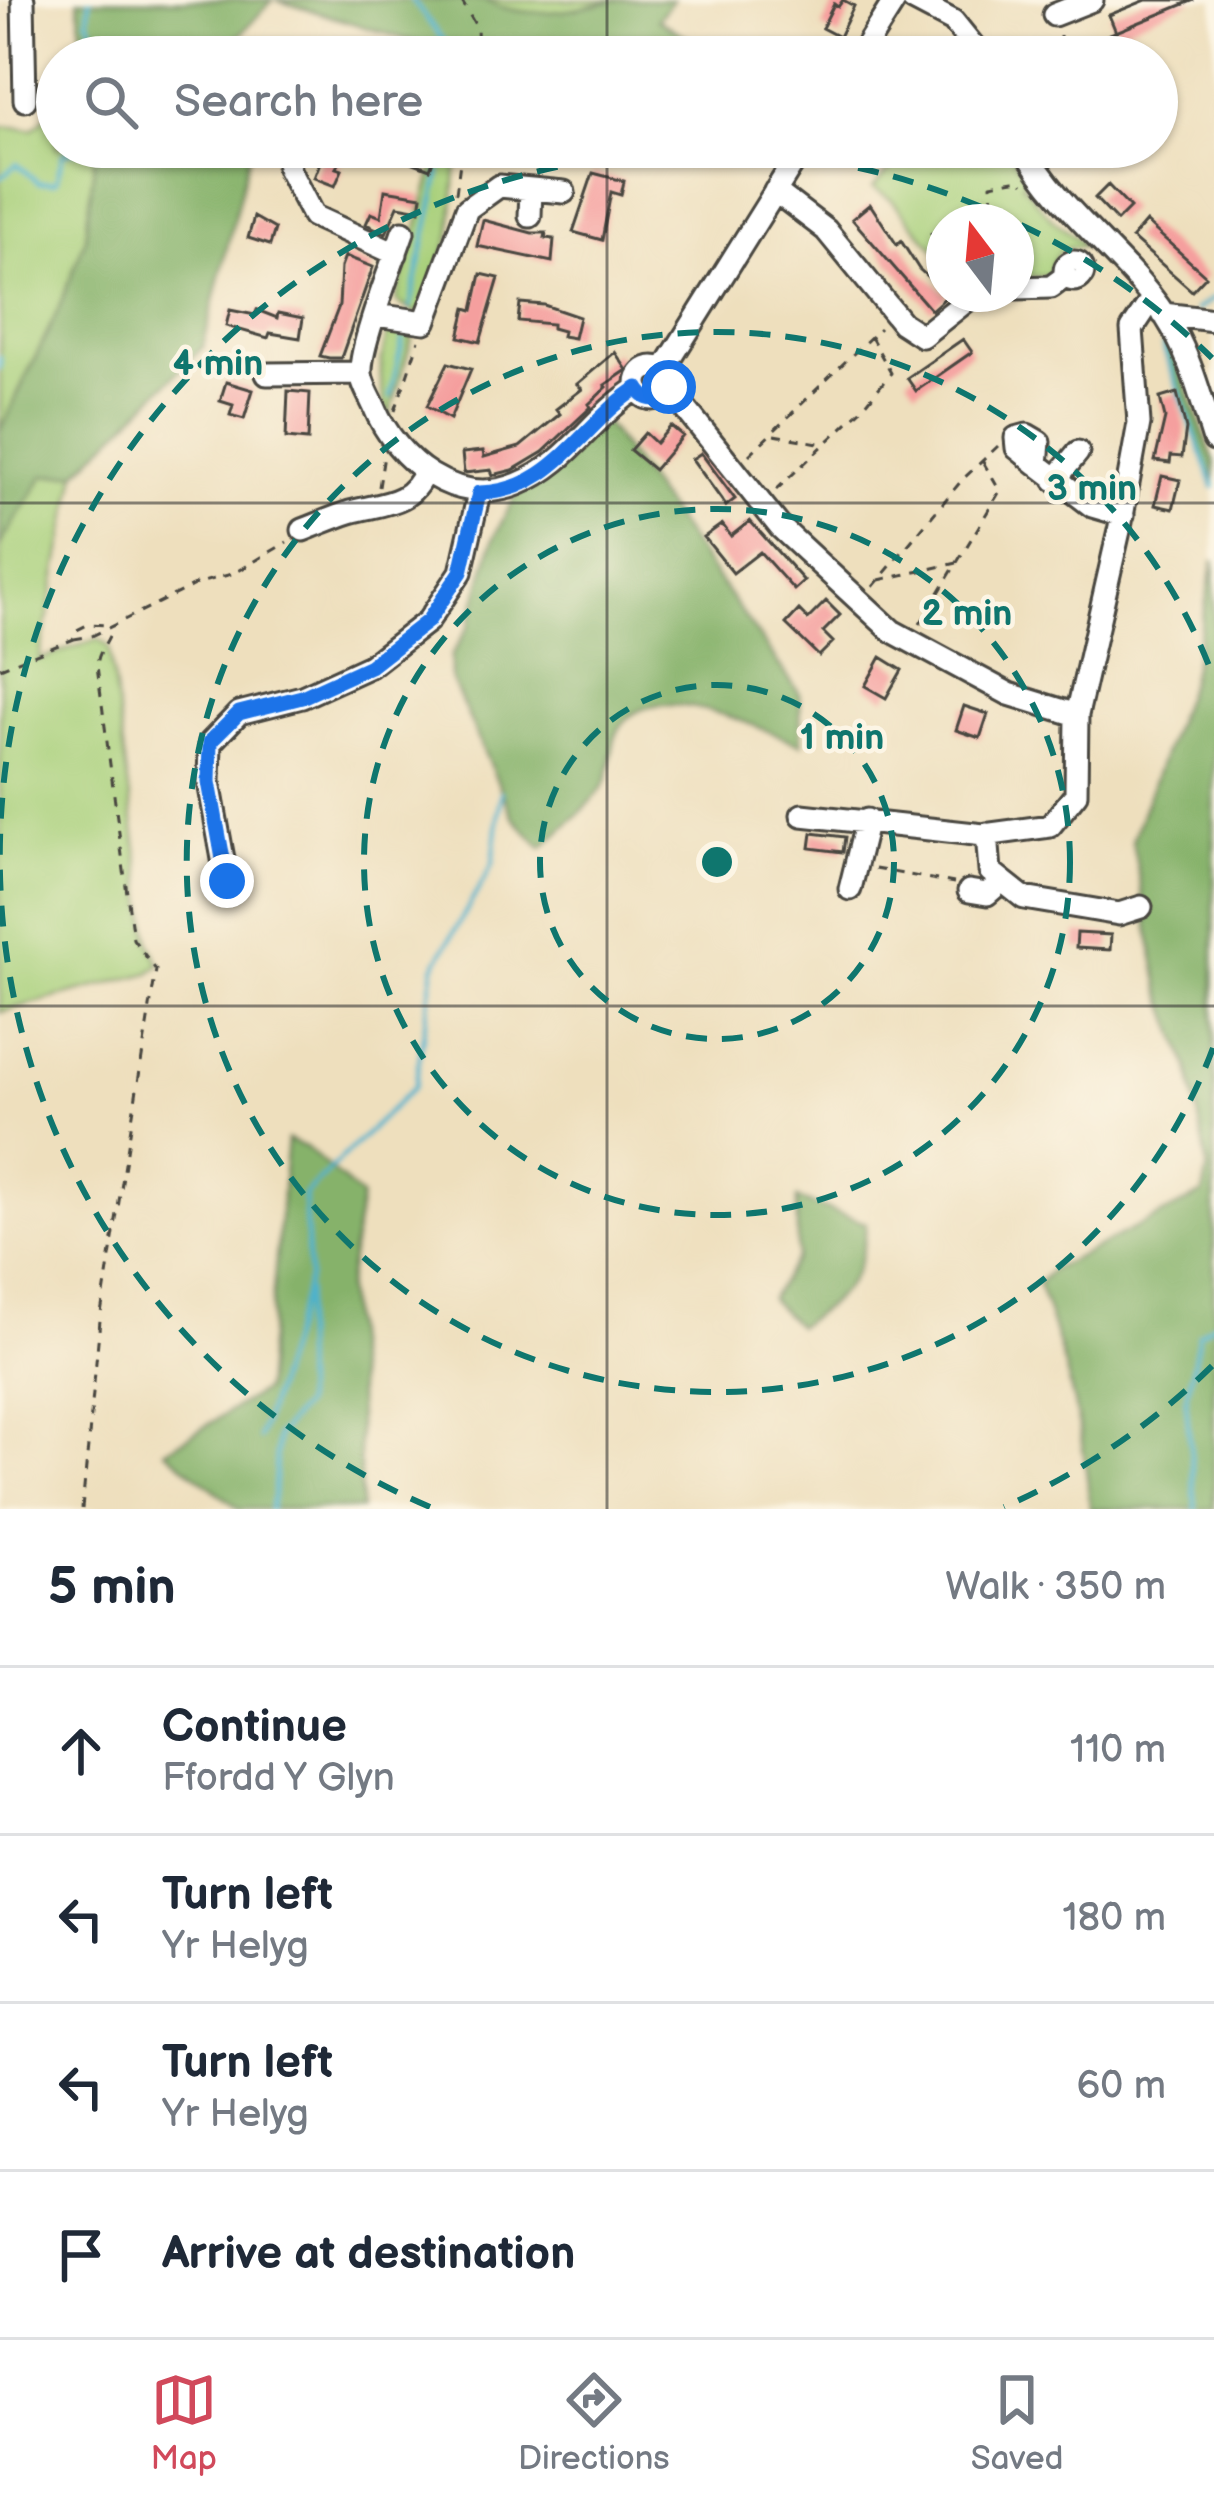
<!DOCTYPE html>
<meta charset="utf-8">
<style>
:root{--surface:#fff;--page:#f6f6f7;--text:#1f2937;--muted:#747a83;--line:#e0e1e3;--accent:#d1495b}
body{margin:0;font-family:"Balsamiq Sans",sans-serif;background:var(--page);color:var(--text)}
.compass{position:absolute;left:926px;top:204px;width:108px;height:108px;border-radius:50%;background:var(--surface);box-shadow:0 3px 9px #0004;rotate:344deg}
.stop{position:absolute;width:36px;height:36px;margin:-27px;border:9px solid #1a73e8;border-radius:50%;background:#fff}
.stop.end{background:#1a73e8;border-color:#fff;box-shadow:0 3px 12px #0008}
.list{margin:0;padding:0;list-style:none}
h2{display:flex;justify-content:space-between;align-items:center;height:156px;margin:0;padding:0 48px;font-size:51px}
h2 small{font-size:39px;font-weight:400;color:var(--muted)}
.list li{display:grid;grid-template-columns:78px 1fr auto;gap:36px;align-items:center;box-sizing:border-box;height:168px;padding:0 48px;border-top:3px solid var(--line)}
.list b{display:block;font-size:45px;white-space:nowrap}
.list p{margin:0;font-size:39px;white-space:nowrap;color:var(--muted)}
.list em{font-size:39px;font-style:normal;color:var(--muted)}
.icon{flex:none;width:66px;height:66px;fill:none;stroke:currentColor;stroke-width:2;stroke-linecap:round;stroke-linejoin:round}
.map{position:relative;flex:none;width:1214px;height:1509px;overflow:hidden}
.search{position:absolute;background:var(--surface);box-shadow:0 3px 9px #0004;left:36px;right:36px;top:36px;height:132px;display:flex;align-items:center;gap:30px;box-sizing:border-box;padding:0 42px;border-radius:66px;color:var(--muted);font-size:45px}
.sheet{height:828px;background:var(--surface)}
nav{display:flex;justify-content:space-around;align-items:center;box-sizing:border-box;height:168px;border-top:3px solid var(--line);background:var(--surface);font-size:33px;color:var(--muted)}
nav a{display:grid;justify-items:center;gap:6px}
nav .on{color:var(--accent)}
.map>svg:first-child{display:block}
.green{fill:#a9d07b;stroke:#6a7e53;stroke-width:3}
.forest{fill:#86b26b;stroke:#586e4b;stroke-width:3}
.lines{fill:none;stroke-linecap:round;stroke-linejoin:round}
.stream{stroke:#4eb2cd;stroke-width:4.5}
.building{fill:#f59f9e}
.minor-casing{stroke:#484641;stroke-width:27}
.path{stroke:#484641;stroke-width:3;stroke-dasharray:9 9;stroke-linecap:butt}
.minor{stroke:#fff;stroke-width:21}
.route{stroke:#1a73e8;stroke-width:15}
.grid{fill:none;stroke:#2b2b2b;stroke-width:3;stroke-opacity:0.55}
.ring{fill:none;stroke:#0f766e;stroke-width:6;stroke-dasharray:21 15}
.centre{fill:#0f766e;stroke:#fcf5e5;stroke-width:6}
.ring-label{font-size:36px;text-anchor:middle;font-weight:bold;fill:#0f766e;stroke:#fcf5e5;stroke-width:9;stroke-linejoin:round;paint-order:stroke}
</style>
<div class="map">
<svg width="1214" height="1509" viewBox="0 0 1214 1509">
<rect width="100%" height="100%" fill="#fcf5e5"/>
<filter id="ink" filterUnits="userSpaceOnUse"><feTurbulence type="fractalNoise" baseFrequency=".00833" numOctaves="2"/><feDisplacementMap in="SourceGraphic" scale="24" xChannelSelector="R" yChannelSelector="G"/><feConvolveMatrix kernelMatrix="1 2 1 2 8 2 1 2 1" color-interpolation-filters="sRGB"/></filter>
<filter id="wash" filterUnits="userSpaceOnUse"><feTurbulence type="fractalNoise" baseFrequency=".004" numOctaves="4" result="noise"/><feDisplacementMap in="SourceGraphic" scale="48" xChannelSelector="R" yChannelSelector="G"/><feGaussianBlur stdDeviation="2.7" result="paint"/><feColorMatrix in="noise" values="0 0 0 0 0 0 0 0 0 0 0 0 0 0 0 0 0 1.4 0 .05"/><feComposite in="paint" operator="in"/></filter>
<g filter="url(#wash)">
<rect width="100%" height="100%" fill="#eedfbd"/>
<path class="green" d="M484 0H614C582 20 516 16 484 0Z
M57 105V147H96L85 240 58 311 0 430V126L33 129Z
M440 147H458L451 234 424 311 414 313 396 301Z
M911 147H1007L1026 179 1022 184 1051 218 1085 246C1064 247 1051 251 1050 276L1016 277V222H944V260L892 200 873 188Z
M389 329 414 331 389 418C377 385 379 362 389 329Z
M77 473 39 660 98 639 109 647 150 942 160 965 149 973 0 1012V543L44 476Z"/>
<path class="forest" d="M78 0H273L219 57H84Z
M276 0H484C524 21 575 11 615 0 631 0 655 0 673 0L658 19 718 57H464Z
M96 147H237L250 152 203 347 77 473 44 476 0 545V431L58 311 85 240Z
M1170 339 1214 462V487L1163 346Z
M601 417 800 694 801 744C759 729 664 681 626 720 609 737 614 761 606 781 597 801 558 832 542 848L513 817 451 678V656L469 626 494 537 522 483Z
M1214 560V1509H1090C1085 1431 1065 1357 1038 1284L1051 1270 1203 1194 1208 1168 1190 1071 1160 988 1132 841 1190 681Z
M287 1140 306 1147 361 1197 346 1289 357 1390 361 1509H239L165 1451 264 1390Z
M797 1199 866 1223C863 1279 843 1297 797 1326L770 1299 797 1257Z"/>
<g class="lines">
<path class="stream" d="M90 0 88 19 102 50 97 57
M412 0 456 57
M0 178 17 164 39 183 56 182 63 154 86 147
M410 308 440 172
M1196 310 1214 298
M1163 346 1214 487
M0 357V368
M390 397 403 339
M259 1438 309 1277 304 1195 415 1086 434 967 493 864 501 792
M270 1509 274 1494 277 1436 303 1405 302 1327 307 1291
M1196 1509 1186 1402 1199 1334 1214 1323"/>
</g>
<g id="blocks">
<path class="building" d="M843 0 854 6 839 37 822 28 834 4 838 7Z
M1146 0H1194L1116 32 1109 15Z
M1115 32 1121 49 1102 57H1054Z
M307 147H348L336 168 342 170 335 186 314 178 322 157Z
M362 147H438L430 169 393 155 391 160Z
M593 173 624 181 621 195 611 192 602 240 573 232Z
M1108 185 1130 208 1117 221 1095 198Z
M385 190 422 196 420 210 398 206 386 233 366 224 371 213 381 217Z
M870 204 897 245 901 241 919 269 948 295 931 310 852 219Z
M254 217 275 229 270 245 248 238Z
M483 220 532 233H546L545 238 554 239 552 262 477 246Z
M1146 222 1206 276 1192 291 1132 238Z
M345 256 373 267 341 358H329L320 356 339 306 341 267Z
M481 274 499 278 480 342 459 337 466 308 473 310Z
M520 303 544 305 579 317 574 338 562 336 563 331 552 328V324L518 321Z
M230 310 255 315 257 310 277 318 278 313 303 318 300 338 270 333 268 338 226 326Z
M963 339 972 352 916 391 907 378Z
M615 352 627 370 605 385 607 387 589 404 591 407 543 452 513 470 493 475 491 470 464 473 462 453 483 451 484 457 520 447 560 414 556 409 582 389 577 384Z
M448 363 471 369 450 419 427 406Z
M226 382 253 390 244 419 230 415 233 405 220 401Z
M288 391 310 393 308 440 286 438Z
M1177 393 1186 429 1182 457 1171 456 1170 463 1155 461 1165 418 1160 398Z
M671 426 683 436 654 470 630 450 645 433 656 443Z
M701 453 735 499 726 506 692 459Z
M1162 476 1180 480 1173 509 1155 505Z
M750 521 804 581 794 590 760 552 733 573 704 537 722 524 731 536Z
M826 601 840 615 823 632 833 642 819 656 786 624 799 610 808 619Z
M881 657 902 670 886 698 865 686Z
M964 706 988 714 980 738 956 730Z
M812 833 845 837 843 852 810 848Z
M1077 933 1111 935 1110 950 1076 948Z"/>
</g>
</g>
<g filter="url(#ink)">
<use href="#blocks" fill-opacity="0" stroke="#484641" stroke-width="3"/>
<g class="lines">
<g class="minor-casing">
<path id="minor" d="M23 0 25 100
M913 0 953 21 982 57
M1054 15 1092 0
M859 57 895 0
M292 147 288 168 313 216 396 254
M1024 147C1062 217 1135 262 1172 327 1192 362 1202 402 1214 440
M775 191 826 230 902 323 922 336 975 294
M530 216 531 189
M403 232C393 262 360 345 361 372 361 382 370 397 374 406 396 461 457 509 518 484 570 463 591 417 638 388
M1065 271a9 9 0 1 1 18 0a9 9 0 1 1-18 0Z
M1016 288 1051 287 1066 276
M1163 314 1214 320
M376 315 425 322 467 209 499 186 564 192
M637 383a16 16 0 1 1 32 0a16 16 0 1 1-32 0Z
M663 371 803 147
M267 374 361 373
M667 391 673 393 780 527 892 631 1009 694 1077 715
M1027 435 1039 442 1037 464 1017 448 1016 438Z
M1037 464 1092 506 1123 515
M1055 480 1078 452
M303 530C319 524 334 517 350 512 381 503 411 506 424 472
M802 815 984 835 1050 826 1076 794 1077 715 1121 522 1139 423 1132 329 1152 299
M987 834 990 871 1024 898 1119 914 1141 907
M227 881 209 782 210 743 239 713 302 697 370 666 428 621 461 572 479 493
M850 889 867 820
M969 891 987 894 1002 881"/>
</g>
<path class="path" d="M461 0 477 28 478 57
M1060 35 1061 57
M456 193 462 147
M993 222 991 184 1020 179 1024 183
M944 234 929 230 944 254
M395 411 419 340
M774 435 824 444
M749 455 880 328
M379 487 384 455
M776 490 861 410 891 373 871 337
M879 580 957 563
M873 587 962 480 998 446
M920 624 1000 491 983 462
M74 639 92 636 196 584 235 573 287 542
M0 668 74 639 75 631 89 624 110 625
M875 869 954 883
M82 1509 100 1320 156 970 133 939 97 666C98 649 110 641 112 626"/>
<use href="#minor" class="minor"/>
</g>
</g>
<g class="lines" filter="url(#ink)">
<path class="route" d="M227 881 209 782 210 742 239 713 302 697 370 666 428 621 461 572 479 493C553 493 583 422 638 388 646 403 662 402 669 387"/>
</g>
<path class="grid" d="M607 0V57M607 147V1509M0 503H1214M0 1006H1214"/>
<g class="ring">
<circle cx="717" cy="862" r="177"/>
<circle cx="717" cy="862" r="353"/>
<path d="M1213 1048A530 530 0 1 1 1213 676"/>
<path d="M1212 1366A706 706 0 0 1 1004 1507M430 1507A706 706 0 1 1 1010 220M1021 225A706 706 0 0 1 1212 358"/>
</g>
<circle cx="717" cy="862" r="18" class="centre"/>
<g class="ring-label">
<text x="218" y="375">4 min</text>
<text x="1092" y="500">3 min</text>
<text x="967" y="625">2 min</text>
<text x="842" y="749">1 min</text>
</g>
</svg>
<svg class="compass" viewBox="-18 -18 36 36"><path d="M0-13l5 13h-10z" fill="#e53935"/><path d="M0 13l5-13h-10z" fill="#747a83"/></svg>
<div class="stop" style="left:669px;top:387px"></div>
<div class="stop end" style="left:227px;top:881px"></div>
<div class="search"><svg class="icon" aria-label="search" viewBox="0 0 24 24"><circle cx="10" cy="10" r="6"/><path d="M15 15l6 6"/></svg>Search here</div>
</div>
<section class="sheet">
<h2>5 min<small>Walk · 350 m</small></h2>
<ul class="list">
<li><svg class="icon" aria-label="ahead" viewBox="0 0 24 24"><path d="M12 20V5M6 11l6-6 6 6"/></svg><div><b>Continue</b><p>Ffordd Y Glyn</p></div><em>110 m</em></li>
<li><svg class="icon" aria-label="left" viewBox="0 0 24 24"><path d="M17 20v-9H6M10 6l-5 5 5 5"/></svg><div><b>Turn left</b><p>Yr Helyg</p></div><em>180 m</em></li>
<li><svg class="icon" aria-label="left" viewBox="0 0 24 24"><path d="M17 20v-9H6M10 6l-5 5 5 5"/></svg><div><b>Turn left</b><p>Yr Helyg</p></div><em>60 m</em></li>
<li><svg class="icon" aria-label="arrive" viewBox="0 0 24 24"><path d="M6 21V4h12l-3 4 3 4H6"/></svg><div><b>Arrive at destination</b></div></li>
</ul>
</section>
<nav>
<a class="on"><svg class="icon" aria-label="map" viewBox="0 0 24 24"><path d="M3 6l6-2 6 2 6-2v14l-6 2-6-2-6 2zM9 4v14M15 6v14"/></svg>Map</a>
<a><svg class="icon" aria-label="directions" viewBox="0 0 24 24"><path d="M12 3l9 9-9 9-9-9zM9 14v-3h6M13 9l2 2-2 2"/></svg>Directions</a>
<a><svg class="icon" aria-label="saved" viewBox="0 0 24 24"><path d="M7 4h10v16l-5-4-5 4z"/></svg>Saved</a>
</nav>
